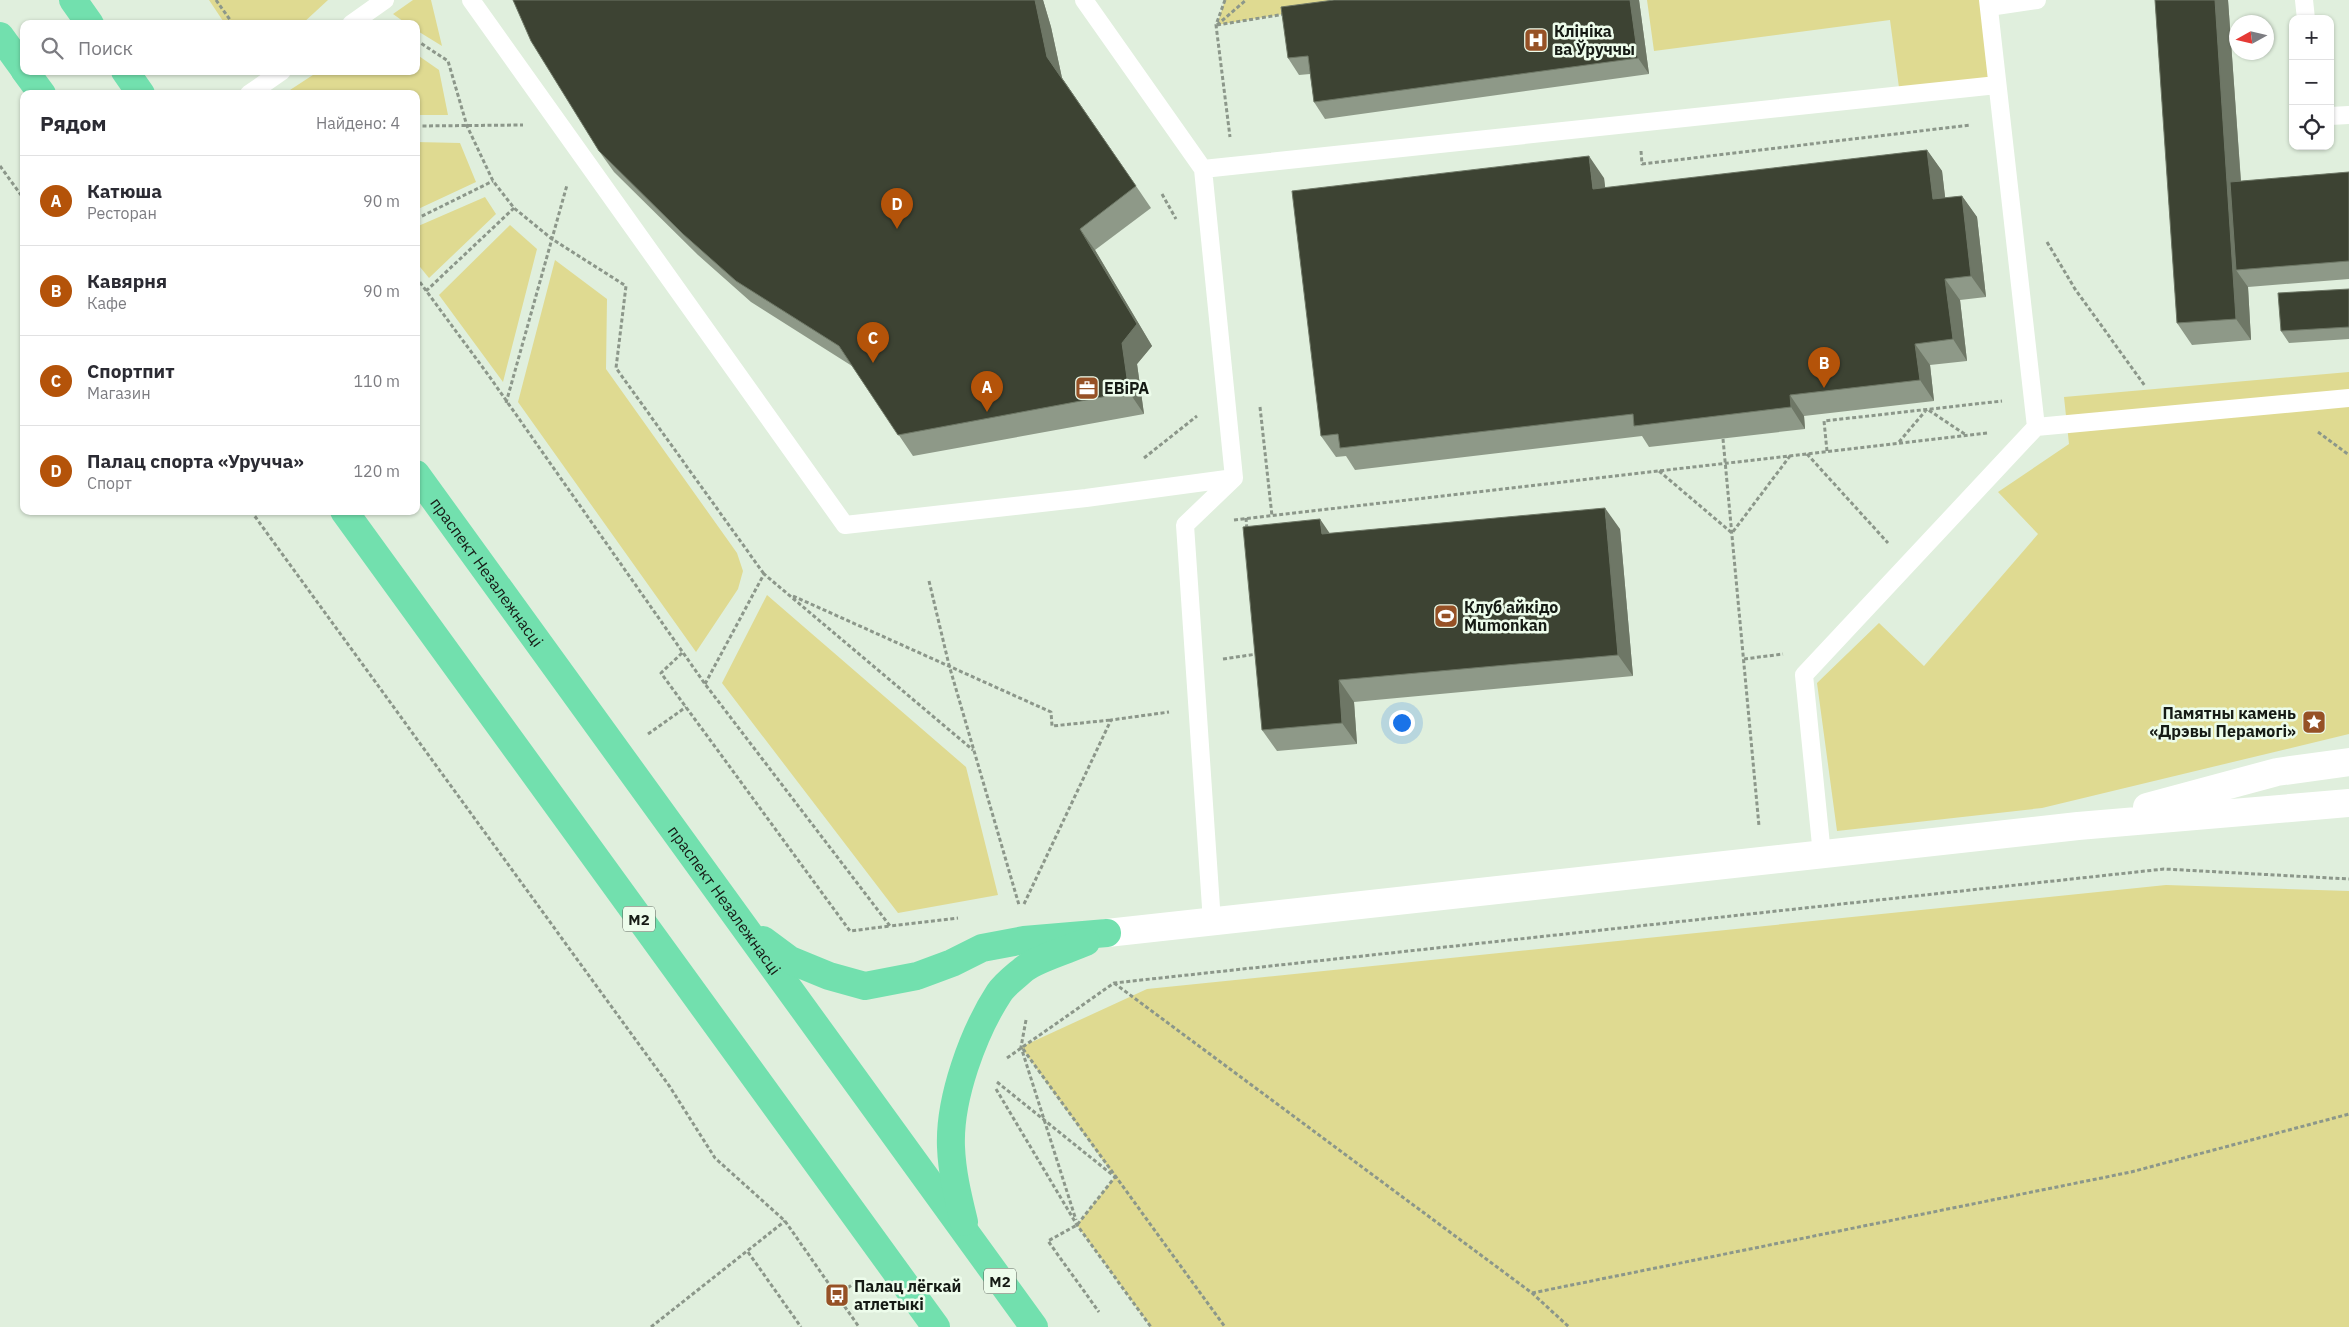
<!DOCTYPE html>
<html lang="ru">
<meta charset="utf-8">
<style>
:root{--surface:#fff;--page:#f2f2f3;--text:#2b2b33;--muted:#7c7c81;--line:#e1e1e2;--accent:#b45309}
body{margin:0;font-family:"IBM Plex Sans",sans-serif;background:var(--page);color:var(--text)}
.controls{position:absolute;right:15px;top:15px;display:grid;overflow:hidden;border-radius:10px;box-shadow:0 1px 4px #0004}
.controls button{width:45px;height:45px;display:grid;place-items:center;padding:0;border:0;border-bottom:1px solid var(--line);background:var(--surface);color:var(--text);font:25px sans-serif}
.compass{position:absolute;left:2229px;top:15px;width:45px;height:45px;border-radius:50%;background:var(--surface);box-shadow:0 1px 4px #0004;rotate:262deg}
.you{position:absolute;left:1401px;top:722px;width:18px;height:18px;margin:-12px;border:4px solid #fff;border-radius:50%;background:#1a73e8;box-shadow:0 0 0 8px #1a73e833}
.badge{display:grid;place-items:center;width:32px;height:32px;border-radius:50%;background:var(--accent);color:#fff;font-size:16px;font-weight:700}
.pin{position:absolute;translate:-50% -41px;filter:drop-shadow(0 1px 2px #0008)}
.pin::after{content:'';position:absolute;top:26px;width:18px;height:15px;background:inherit;clip-path:polygon(0 0,100% 0,50% 100%)}
.list{margin:0;padding:0;list-style:none}
h2{display:flex;justify-content:space-between;align-items:center;height:65px;margin:0;padding:0 20px;font-size:21px}
h2 small{font-size:16px;font-weight:400;color:var(--muted)}
.list li{display:grid;grid-template-columns:32px 1fr auto;gap:15px;align-items:center;box-sizing:border-box;height:90px;padding:0 20px;border-top:1px solid var(--line)}
.list b{display:block;font-size:19px;white-space:nowrap}
.list p{margin:0;font-size:16px;white-space:nowrap;color:var(--muted)}
.list em{font-size:16px;font-style:normal;color:var(--muted)}
.icon{flex:none;width:28px;height:28px;fill:none;stroke:currentColor;stroke-width:2;stroke-linecap:round;stroke-linejoin:round}
.map{position:relative;flex:none;width:2349px;height:1327px;overflow:hidden}
.search{position:absolute;background:var(--surface);box-shadow:0 1px 4px #0004;left:20px;top:20px;width:400px;height:55px;display:flex;align-items:center;gap:12px;box-sizing:border-box;padding:0 18px;border-radius:10px;color:var(--muted);font-size:19px}
.panel{position:absolute;background:var(--surface);box-shadow:0 1px 4px #0004;left:20px;top:90px;width:400px;height:425px;border-radius:10px}
.map>svg:first-child{display:block}
.green{fill:#dfda91}
.lines{fill:none;stroke-linecap:round;stroke-linejoin:round}
.path{stroke:#8c978a;stroke-width:3;stroke-dasharray:4 2.5;stroke-linecap:butt}
.service{stroke:#fff;stroke-width:18}
.tertiary{stroke:#fff;stroke-width:28}
.trunk{stroke:#72e0ae;stroke-width:28}
.wall{fill:#8e9988}
.shaded-wall{fill:#6e7766}
.building{fill:#3d4333;stroke:#6e7766}
.labels{text-anchor:middle;dominant-baseline:central;stroke-width:5;stroke-linejoin:round;paint-order:stroke}
.shield{fill:#edfceb;stroke:#565e55;stroke-width:1}
.shield-label{font-size:15px;font-weight:bold;fill:#161b15}
.poi-label{font-size:16px;font-weight:bold;fill:#161b15;stroke:#edfceb;text-anchor:start}
.street-label{font-size:16px;fill:#161b15;stroke:#edfceb}
</style>
<div class="map">
<svg width="2349" height="1327" viewBox="0 0 2349 1327">
<rect width="100%" height="100%" fill="#e0efdd"/>
<path class="green" d="M209 0H328L302 24H225Z
M413 0H431L442 46 416 30V24H407L393 14Z
M1225 0H1367L1217 25Z
M1647 0H1988L1997 85 1900 95 1890 20 1654 51Z
M416 54 439 70 448 115H416V94H293L290 90 319 71H416Z
M416 142 460 143 476 182 416 210Z
M485 197 496 214 429 278 416 262V227Z
M510 225 537 249 503 382 439 295Z
M555 260 607 299 606 369 737 553 743 571 738 589 696 652 518 402Z
M2349 372V734L2042 808 1837 831 1817 683 1879 623 1924 666 2038 534 1998 492 2069 444 2064 397Z
M767 595 966 767 998 895 898 913 722 683Z
M2166 885 2349 891V1327H1151L1077 1225 1115 1177 1021 1047 1147 989Z"/>
<g class="lines">
<path class="path" d="M216 0 233 24
M1225 0 1216 25 1230 137
M1217 25 1285 14
M1217 25 1246 0
M416 40 448 61 467 126 493 181 514 208 552 239 626 286 616 368 764 574
M416 126 523 125
M1641 151 1642 164 1971 125
M0 166 24 199
M1162 194 1176 219
M416 219 493 181
M2047 242 2075 289 2145 386
M416 277 489 376 705 684 890 926 958 918
M426 291 514 208
M506 403 567 185
M1260 407 1272 516
M2318 432 2349 455
M1723 439 1759 826
M1899 442 1927 409 1966 435
M1827 451 1824 421 2002 401
M1807 454 1888 543
M1144 458 1197 416
M1659 471 1732 533 1790 456
M251 511 670 1087 715 1158 785 1221 859 1327
M1246 518 1247 530
M1234 520 1988 433
M929 581 949 665 1019 905
M793 596 1051 712 1052 726 1111 720
M682 653 661 673 850 931 890 926
M1223 659 1257 654
M1744 659 1783 654
M705 684 764 574 973 750
M648 734 686 707
M1024 904 1111 720 1169 712
M1114 983 1532 1293 1569 1327
M1026 1020 1021 1047 1076 1220
M1023 1049 1225 1327
M1007 1058 1114 983 2164 869 2349 879
M997 1082 1115 1177 1077 1225 1048 1241 1099 1312
M996 1089 1077 1225 1151 1327
M748 1252 801 1327
M1532 1293 2131 1172 2349 1114
M837 1295 859 1280
M651 1327 785 1221"/>
<path class="service" d="M471 0 845 525 1086 498 1234 478
M1084 0 1203 169 1234 478
M1988 0 2036 427
M2304 0 2306 19
M1989 7 2037 0
M351 24 385 0
M249 94 282 71
M2330 116 2349 115
M1203 169 1997 85
M1822 855 1804 675 2036 427 2349 398
M1212 922 1185 525 1234 478"/>
<path class="tertiary" d="M2147 807 2277 772 2349 762
M1107 933 2078 826 2349 803"/>
<g class="trunk">
<path d="M73 0 90 24"/>
<path d="M0 36 24 69"/>
<path d="M25 71 42 94"/>
<path d="M125 71 141 94"/>
<path id="s1" d="M416 474 1034 1327"/>
<path d="M344 511 936 1327"/>
<path d="M763 940 790 960 829 976 865 986 917 976 952 963 982 948 1024 940 1107 933"/>
<path d="M964 1222C958 1197 952 1173 951 1147 949 1099 973 1033 999 993 1005 984 1016 976 1024 969 1036 959 1070 949 1086 942"/>
</g>
</g>
<path class="wall" d="M513 0H1043L1051 27 1062 78 1151 208 1095 250 1152 346 1137 364 1144 414 913 456 852 366 751 302 698 255 614 172 599 151Z
M1639 0 1649 74 1325 119 1314 102 1310 74 1299 75 1288 58Z
M2155 0H2228L2241 181 2349 172V279L2248 287 2251 340 2192 345 2177 323Z
M1927 150 1942 171 1945 198 1962 196 1977 217 1986 297 1960 300 1967 361 1930 365 1934 401 1804 416 1805 429 1649 447 1642 436 1355 470 1346 456 1336 457 1321 436 1604 178 1605 188Z
M2349 289V339L2289 343 2281 331Z
M1620 529 1633 676 1354 702 1357 744 1277 751 1262 730 1330 533Z"/>
<path class="shaded-wall" d="M1035 0H1043L1051 27 1062 78 1151 208 1047 57Z
M1630 0H1639L1649 74 1638 58Z
M2215 0H2228L2247 269 2236 270 2248 287 2251 340 2236 319Z
M1927 150 1942 171 1948 221 1933 199Z
M1589 156 1604 178 1608 210 1593 189Z
M1962 196 1977 217 1986 297 1971 276Z
M1080 229 1095 250 1152 346 1137 364 1144 414 1129 392 1122 343Z
M1945 279 1960 300 1967 361 1953 339Z
M1915 344 1930 365 1934 401 1920 380Z
M1790 395 1804 416 1805 429 1791 407Z
M1605 508 1620 529 1633 676 1618 655Z
M1320 519 1335 541 1322 534Z
M1339 680 1354 702 1357 744 1342 723Z"/>
<path class="building" d="M513 0H1035L1047 57 1136 186 1080 229 1137 324 1122 343 1129 392 898 435 839 346 736 281 683 234 599 151 531 41Z
M1334 0H1630L1638 58 1314 102 1308 56 1288 58 1281 7Z
M2155 0H2215L2236 319 2177 323Z
M1927 150 1933 199 1962 196 1971 276 1945 279 1953 339 1915 344 1920 380 1790 395 1791 407 1634 426 1633 414 1340 448 1338 434 1321 436 1292 191 1589 156 1593 189Z
M2349 172V261L2236 270 2230 182Z
M2349 289V327L2281 331 2278 293Z
M1605 508 1618 655 1339 680 1342 723 1262 730 1243 527 1320 519 1322 534Z"/>
<defs>
<g id="hospital-square" transform="scale(1.25)"><rect x="-9" y="-9" width="18" height="18" rx="4" fill="#965126" stroke="#edfceb"/><path d="M-5-5h3v3.5h4V-5h3V5h-3V1.5h-4V5h-3Z" fill="#fff"/></g>
<g id="office-square" transform="scale(1.25)"><rect x="-9" y="-9" width="18" height="18" rx="4" fill="#965126" stroke="#edfceb"/><path d="M-6-3h4V-5.5h4V-3h4V5H-6ZM-1-4.5V-3h2v-1.5ZM-6 0V1H6V0Z" fill="#fff"/></g>
<g id="stadium-square" transform="scale(1.25)"><rect x="-9" y="-9" width="18" height="18" rx="4" fill="#965126" stroke="#edfceb"/><path d="M0-5a6.5 5 0 1 0 0 10a6.5 5 0 1 0 0-10ZM-3.5-1.8h7v3.6h-7Z" fill="#fff"/></g>
<g id="sight-square" transform="scale(1.25)"><rect x="-9" y="-9" width="18" height="18" rx="4" fill="#965126" stroke="#edfceb"/><path d="M0-6L1.8-2.2L6-1.7L2.9 1.2L3.7 5.4L0 3.3L-3.7 5.4L-2.9 1.2L-6-1.7L-1.8-2.2Z" fill="#fff"/></g>
<g id="bus-square" transform="scale(1.25)"><rect x="-9" y="-9" width="18" height="18" rx="4" fill="#965126" stroke="#edfceb"/><path d="M-5-6H5V4H4V6H2V4H-2V6H-4V4H-5ZM-3.5-4V0h7V-4ZM-3.5 1.2v1.5H-2V1.2ZM2 1.2v1.5H3.5V1.2Z" fill="#fff"/></g>
</defs>
<g fill-rule="evenodd">
<use href="#hospital-square" x="1536" y="40"/>
<use href="#office-square" x="1087" y="388"/>
<use href="#stadium-square" x="1446" y="616"/>
<use href="#sight-square" x="2314" y="722"/>
<use href="#bus-square" x="837" y="1295"/>
</g>
<g class="labels">
<g class="shield">
<rect x="623" y="906.5" width="32" height="25" rx="4"/>
<rect x="984" y="1268.5" width="32" height="25" rx="4"/>
</g>
<g class="shield-label">
<text x="639" y="919">М2</text>
<text x="1000" y="1281">М2</text>
</g>
<g class="poi-label">
<text x="1554" y="31">Клініка<tspan x="1554" dy="18">ва Ўруччы</tspan></text>
<text x="1104" y="388">ЕВіРА</text>
<text x="1464" y="607">Клуб айкідо<tspan x="1464" dy="18">Mumonkan</tspan></text>
<text x="2296" y="713" text-anchor="end">Памятны камень<tspan x="2296" dy="18">«Дрэвы Перамогі»</tspan></text>
<text x="854" y="1286">Палац лёгкай<tspan x="854" dy="18">атлетыкі</tspan></text>
</g>
<g class="street-label">
<text stroke="none"><textPath href="#s1" startOffset="121">праспект Незалежнасці</textPath></text>
<text stroke="none"><textPath href="#s1" startOffset="526">праспект Незалежнасці</textPath></text>
</g>
</g>
</svg>
<div class="controls">
<button>+</button>
<button>−</button>
<button><svg class="icon" aria-label="locate" viewBox="0 0 24 24"><circle cx="12" cy="12" r="6"/><path d="M12 2v4M12 18v4M2 12h4M18 12h4"/></svg></button>
</div>
<svg class="compass" viewBox="-18 -18 36 36"><path d="M0-13l5 13h-10z" fill="#e53935"/><path d="M0 13l5-13h-10z" fill="#7c7c81"/></svg>
<div class="you"></div>
<div class="pin badge" style="left:987px;top:412px">A</div>
<div class="pin badge" style="left:1824px;top:388px">B</div>
<div class="pin badge" style="left:873px;top:363px">C</div>
<div class="pin badge" style="left:897px;top:229px">D</div>
<div class="search"><svg class="icon" aria-label="search" viewBox="0 0 24 24"><circle cx="10" cy="10" r="6"/><path d="M15 15l6 6"/></svg>Поиск</div>
<section class="panel">
<h2>Рядом<small>Найдено: 4</small></h2>
<ul class="list">
<li><span class="badge">A</span><div><b>Катюша</b><p>Ресторан</p></div><em>90 m</em></li>
<li><span class="badge">B</span><div><b>Кавярня</b><p>Кафе</p></div><em>90 m</em></li>
<li><span class="badge">C</span><div><b>Спортпит</b><p>Магазин</p></div><em>110 m</em></li>
<li><span class="badge">D</span><div><b>Палац спорта «Уручча»</b><p>Спорт</p></div><em>120 m</em></li>
</ul>
</section>
</div>
